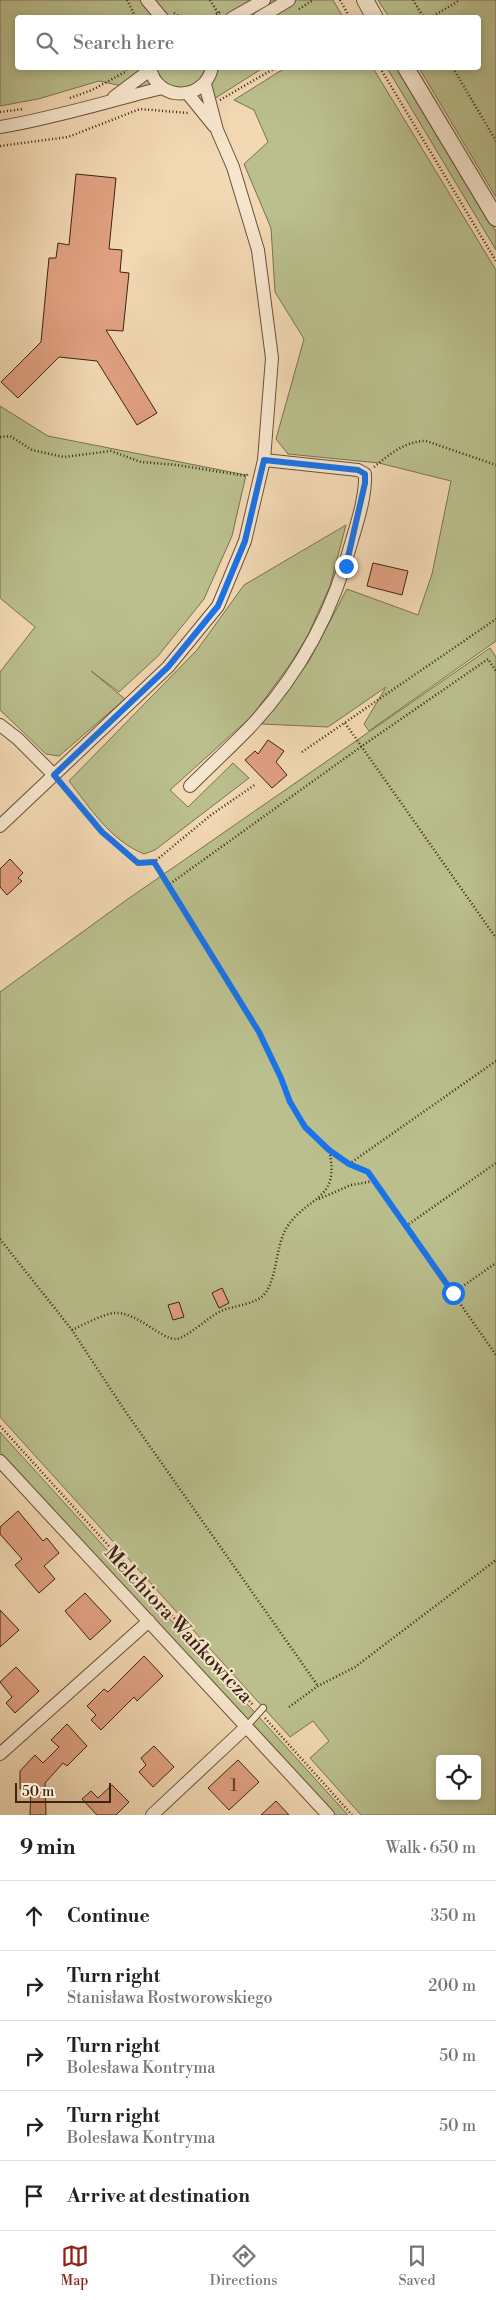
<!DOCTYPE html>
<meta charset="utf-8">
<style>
:root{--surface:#fff;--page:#f2f2f2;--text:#222;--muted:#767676;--line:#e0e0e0;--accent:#8f2418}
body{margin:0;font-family:"Libre Bodoni",serif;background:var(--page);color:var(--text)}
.controls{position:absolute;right:15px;bottom:15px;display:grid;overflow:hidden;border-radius:5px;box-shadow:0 2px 8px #0003}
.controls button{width:45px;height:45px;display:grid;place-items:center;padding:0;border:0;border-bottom:1px solid var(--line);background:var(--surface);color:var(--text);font:25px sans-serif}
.scale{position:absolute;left:15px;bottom:12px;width:96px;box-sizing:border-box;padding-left:5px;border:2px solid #3a2413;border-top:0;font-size:14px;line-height:18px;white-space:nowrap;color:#3a2413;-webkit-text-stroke:4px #f7e6ce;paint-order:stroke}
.stop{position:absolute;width:15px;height:15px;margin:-11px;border:4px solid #1a73e8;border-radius:50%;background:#fff}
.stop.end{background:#1a73e8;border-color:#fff;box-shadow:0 1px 5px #0008}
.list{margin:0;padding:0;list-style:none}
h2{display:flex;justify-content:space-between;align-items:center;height:65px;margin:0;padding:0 20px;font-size:21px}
h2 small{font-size:16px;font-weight:400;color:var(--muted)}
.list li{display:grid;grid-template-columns:32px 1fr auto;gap:15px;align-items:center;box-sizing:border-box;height:70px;padding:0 20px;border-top:1px solid var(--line)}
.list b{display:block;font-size:19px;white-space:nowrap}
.list p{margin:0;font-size:16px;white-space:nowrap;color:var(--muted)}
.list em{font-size:16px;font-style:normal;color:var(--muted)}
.icon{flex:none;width:28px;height:28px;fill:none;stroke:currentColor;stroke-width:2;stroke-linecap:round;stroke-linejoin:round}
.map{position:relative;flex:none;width:496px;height:1815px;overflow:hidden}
.search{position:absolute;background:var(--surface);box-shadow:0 2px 8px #0003;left:15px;right:15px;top:15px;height:55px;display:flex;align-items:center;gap:12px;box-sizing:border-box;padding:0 18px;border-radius:5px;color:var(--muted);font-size:19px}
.sheet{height:415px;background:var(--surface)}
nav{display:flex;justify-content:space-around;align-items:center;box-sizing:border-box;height:70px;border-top:1px solid var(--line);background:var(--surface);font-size:14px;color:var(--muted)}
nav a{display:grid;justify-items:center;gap:2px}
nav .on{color:var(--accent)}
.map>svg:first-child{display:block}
.green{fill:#babf8d;stroke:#7a7250;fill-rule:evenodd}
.building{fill:#e1a182;stroke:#3a2413}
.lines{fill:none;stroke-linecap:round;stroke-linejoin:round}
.service-casing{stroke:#68513b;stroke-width:8}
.minor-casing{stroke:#68513b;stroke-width:14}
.tertiary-casing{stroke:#68513b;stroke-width:18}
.path{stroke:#3a2413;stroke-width:2.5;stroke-dasharray:1 2.5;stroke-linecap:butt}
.service{stroke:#f7e6ce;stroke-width:6}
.minor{stroke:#f7e6ce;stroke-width:12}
.tertiary{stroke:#f7e6ce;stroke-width:16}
.route{stroke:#1a73e8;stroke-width:6}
.labels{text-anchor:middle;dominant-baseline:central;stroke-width:4;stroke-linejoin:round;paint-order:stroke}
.number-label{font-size:18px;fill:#64432f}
.street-label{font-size:20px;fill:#3a2413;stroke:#f7e6ce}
</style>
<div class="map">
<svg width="496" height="1815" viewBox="0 0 496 1815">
<rect width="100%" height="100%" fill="#f2d8b3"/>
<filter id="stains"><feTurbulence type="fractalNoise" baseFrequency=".004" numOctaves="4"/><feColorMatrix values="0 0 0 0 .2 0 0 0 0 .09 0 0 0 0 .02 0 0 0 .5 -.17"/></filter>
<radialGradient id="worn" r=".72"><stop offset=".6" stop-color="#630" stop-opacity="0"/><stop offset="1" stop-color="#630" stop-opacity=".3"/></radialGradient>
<path class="green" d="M0 0H333L343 17 18 18V68H263L206 104 99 81 38 99 0 106Z
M378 0H496V197L419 68H478V18L389 17Z
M285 68H373L496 270V641L369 731 364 724 386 687 328 727 262 724 309 661 347 589 418 615 432 574 451 481 379 463 288 454 276 439 304 339 275 292 271 228 244 164 268 142 254 110 234 100Z
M387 68H398L496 231V250Z
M0 406 48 436 246 475 232 536 204 599 158 656 119 692 91 671 125 699 59 756 46 754 0 710V672L35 627 0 598Z
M346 525 330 586 308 635 291 663 252 716 170 790 188 807 233 763 249 778 155 850 144 854C110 840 91 809 69 781L197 650 244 585Z
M490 648 496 657V1815H361L310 1758 329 1741 313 1721 290 1737 0 1417V992L125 901ZM440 1759H477V1796H440Z
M0 1432 348 1815H335L0 1452Z"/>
<path class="building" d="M76 174 116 178 109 249 122 250 120 272 129 273 123 331 106 330 157 413 137 425 97 361 59 357 18 398 1 382 41 342 49 258H56L58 243 69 245Z
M373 563 408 571 402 595 367 586Z
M268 740 284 751 276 762 287 775 272 788 245 760 255 751 258 754Z
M10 859 23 873 18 878 22 881 7 895 0 887V869Z
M222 1288 229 1303 219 1308 212 1293Z
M179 1302 184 1317 173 1320 168 1305Z
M18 1511 43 1541 47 1538 59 1553 44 1566 55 1579 39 1593 15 1565 22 1559 0 1534V1527Z
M85 1593 111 1621 90 1640 65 1611Z
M0 1610 19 1630 0 1647Z
M144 1656 163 1676 137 1701 134 1697 101 1730 91 1720 96 1715 87 1706 104 1689 108 1692Z
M16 1667 39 1691 15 1713 6 1703 12 1697 0 1682Z
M67 1724 87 1746 67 1766 63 1763 45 1783 46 1815H30L31 1788 20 1789V1771L35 1755 43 1763 59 1747 51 1740Z
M154 1746 174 1767 153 1787 139 1772 146 1765 141 1758Z
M238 1760 259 1782 229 1810 208 1788Z
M112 1785 129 1802 116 1815H97L82 1799 91 1791 98 1798Z
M276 1801 289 1815H261Z"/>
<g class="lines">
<g class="service-casing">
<path id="service" d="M246 1727 263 1708"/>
</g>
<g class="minor-casing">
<path id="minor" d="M147 0 162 18
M232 18 264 0
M259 18 289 0
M150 68C157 102 204 102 212 68
M188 94 214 126
M114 97 150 70
M0 127C55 118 108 101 162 88
M0 725 18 739 54 775
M190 786C210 766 232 746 252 725 300 673 334 609 352 540 358 520 366 495 365 474L358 470 264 460
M0 826 168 667 218 606 245 541 264 460 272 358 258 250 233 167 217 130 205 84
M0 1461 328 1815
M0 1754 149 1621
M152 1815 246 1727"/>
</g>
<g class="tertiary-casing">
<path id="tertiary" d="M365 0 375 18
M406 68 496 218"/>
</g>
<path class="path" d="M127 0 136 18
M210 0 218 13
M340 0 350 18
M413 0 424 18
M299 9 313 0
M174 13 181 18
M210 18 222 11
M430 18 460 0
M380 68 496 261
M453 68 496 141
M70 98 92 90 125 72 127 68
M220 100 275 68
M0 112 23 109
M0 146 68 137 140 109 188 113
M0 437 10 436 32 450 64 457 111 451 141 462 177 465 246 476 248 474
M374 467C390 454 405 441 426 441L496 465
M345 723 496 938
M302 752 496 619
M61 784 102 832 138 863 154 862 211 815 256 784
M154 862 259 1033 281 1078 290 1102 305 1127 329 1150 349 1164 368 1172 496 1355
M167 886 362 746 488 659 496 671
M349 1164 496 1061
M319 1199 351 1185 374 1181
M406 1226 496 1163
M0 1239 72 1330 123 1408 318 1686
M453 1293 496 1263
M72 1330C83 1325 103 1314 114 1313 136 1311 162 1340 176 1339 187 1338 208 1317 221 1311 234 1305 258 1305 266 1292 278 1274 275 1247 287 1227 308 1195 341 1201 329 1150
M0 1426 253 1705
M289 1707 318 1686 355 1667 496 1560
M265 1718 352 1815"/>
<use href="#service" class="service"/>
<use href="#minor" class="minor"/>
<use href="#tertiary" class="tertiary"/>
</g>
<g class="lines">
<path class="route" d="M346 566 365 483V474L358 470 264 460 245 541 218 606 168 667 54 775 102 832 138 863 154 862 259 1032 281 1078 290 1102 305 1127 329 1150 349 1164 368 1172 453 1293"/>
</g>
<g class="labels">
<g class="number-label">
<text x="234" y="1785">1</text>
</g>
<g class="street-label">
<text transform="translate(178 1625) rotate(47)">Melchiora Wańkowicza</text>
</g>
</g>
<rect width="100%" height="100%" filter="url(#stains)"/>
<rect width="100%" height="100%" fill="url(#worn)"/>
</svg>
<div class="controls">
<button><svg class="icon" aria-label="locate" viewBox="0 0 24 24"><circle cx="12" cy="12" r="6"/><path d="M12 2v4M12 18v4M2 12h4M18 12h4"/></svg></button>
</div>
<div class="scale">50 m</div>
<div class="stop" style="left:453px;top:1293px"></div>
<div class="stop end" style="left:346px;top:566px"></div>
<div class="search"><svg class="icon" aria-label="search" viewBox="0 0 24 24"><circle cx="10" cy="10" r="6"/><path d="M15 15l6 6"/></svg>Search here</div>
</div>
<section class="sheet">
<h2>9 min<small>Walk · 650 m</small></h2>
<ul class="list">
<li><svg class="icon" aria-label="ahead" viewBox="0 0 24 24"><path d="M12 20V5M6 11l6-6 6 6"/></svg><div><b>Continue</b></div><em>350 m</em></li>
<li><svg class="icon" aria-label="right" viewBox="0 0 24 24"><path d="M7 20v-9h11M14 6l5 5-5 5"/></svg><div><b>Turn right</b><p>Stanisława Rostworowskiego</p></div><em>200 m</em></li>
<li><svg class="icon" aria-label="right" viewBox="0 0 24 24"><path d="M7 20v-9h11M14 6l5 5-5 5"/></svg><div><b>Turn right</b><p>Bolesława Kontryma</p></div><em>50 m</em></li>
<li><svg class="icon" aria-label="right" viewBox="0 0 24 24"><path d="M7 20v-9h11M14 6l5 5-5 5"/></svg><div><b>Turn right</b><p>Bolesława Kontryma</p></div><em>50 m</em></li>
<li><svg class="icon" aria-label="arrive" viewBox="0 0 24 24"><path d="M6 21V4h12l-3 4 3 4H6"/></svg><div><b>Arrive at destination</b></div></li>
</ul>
</section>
<nav>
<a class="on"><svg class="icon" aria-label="map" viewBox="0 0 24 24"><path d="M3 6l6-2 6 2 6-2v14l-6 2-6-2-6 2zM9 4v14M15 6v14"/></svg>Map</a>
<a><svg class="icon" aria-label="directions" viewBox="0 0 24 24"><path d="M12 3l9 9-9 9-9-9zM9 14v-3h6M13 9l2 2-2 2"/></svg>Directions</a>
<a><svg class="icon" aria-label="saved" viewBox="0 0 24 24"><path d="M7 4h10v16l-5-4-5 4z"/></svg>Saved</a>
</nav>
